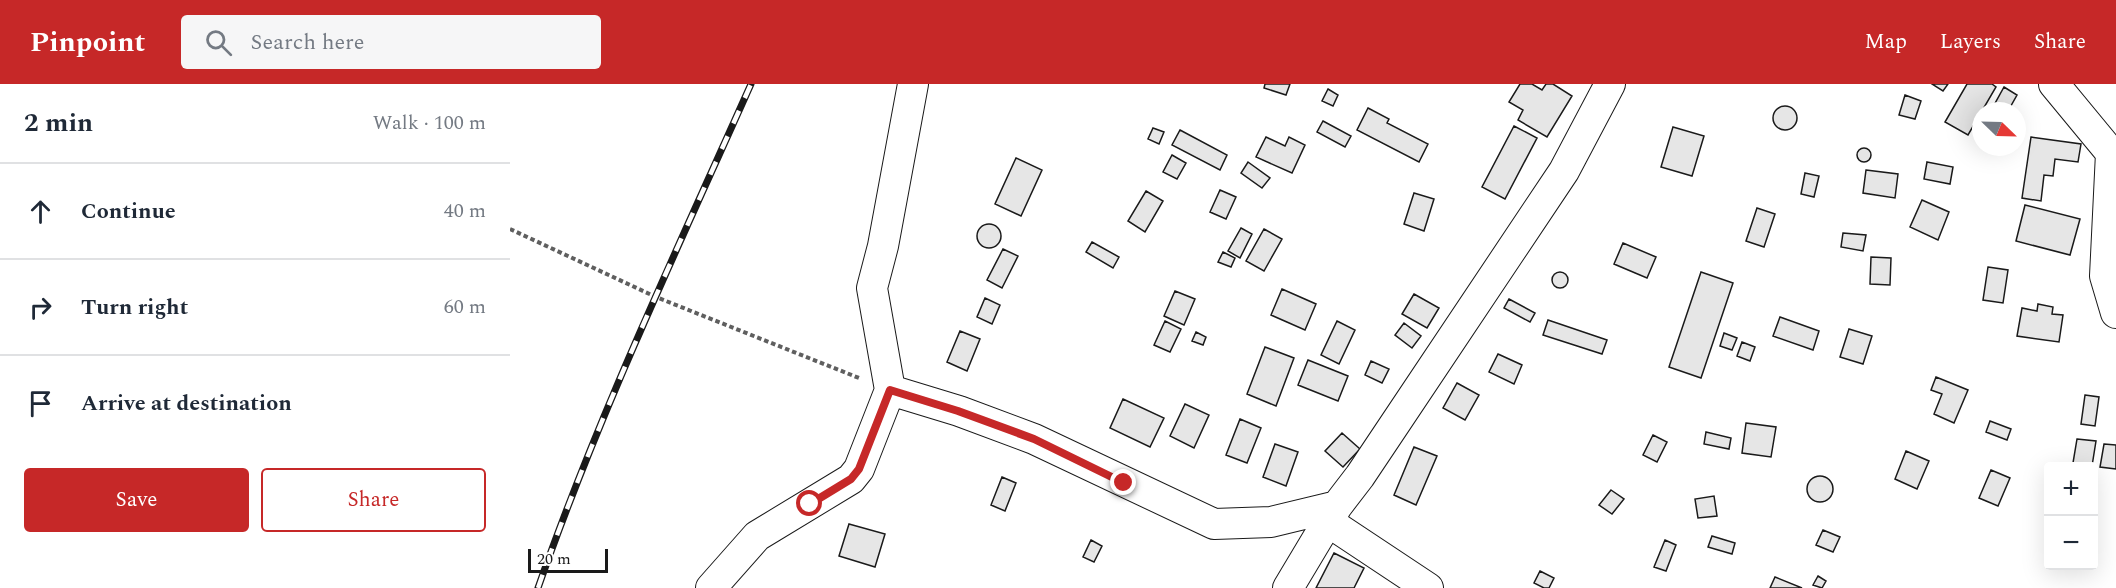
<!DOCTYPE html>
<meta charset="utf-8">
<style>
:root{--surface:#fff;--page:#f6f6f7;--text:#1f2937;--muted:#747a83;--line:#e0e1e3;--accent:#c62828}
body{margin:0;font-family:Spectral,serif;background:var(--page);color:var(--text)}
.controls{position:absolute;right:18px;bottom:18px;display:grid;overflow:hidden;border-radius:6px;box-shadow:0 6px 24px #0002}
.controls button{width:54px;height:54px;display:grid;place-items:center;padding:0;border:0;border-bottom:2px solid var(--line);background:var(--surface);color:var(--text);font:30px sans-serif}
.compass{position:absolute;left:1462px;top:18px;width:54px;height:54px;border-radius:50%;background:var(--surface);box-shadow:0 6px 24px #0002;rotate:113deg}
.scale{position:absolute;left:18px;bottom:15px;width:80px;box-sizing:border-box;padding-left:6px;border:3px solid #1a1a1a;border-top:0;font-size:16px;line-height:21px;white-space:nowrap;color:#1a1a1a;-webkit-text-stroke:4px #fff;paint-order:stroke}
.stop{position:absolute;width:18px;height:18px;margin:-14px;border:4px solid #c62828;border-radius:50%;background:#fff}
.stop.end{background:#c62828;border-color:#fff;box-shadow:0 2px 6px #0008}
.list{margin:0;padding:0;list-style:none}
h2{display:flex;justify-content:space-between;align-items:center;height:78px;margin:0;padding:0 24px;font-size:26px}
h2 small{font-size:20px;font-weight:400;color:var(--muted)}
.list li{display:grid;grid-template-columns:39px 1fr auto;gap:18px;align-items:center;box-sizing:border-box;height:96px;padding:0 24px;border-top:2px solid var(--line)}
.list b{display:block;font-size:22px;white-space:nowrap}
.list em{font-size:20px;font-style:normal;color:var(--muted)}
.actions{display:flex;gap:12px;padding:18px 24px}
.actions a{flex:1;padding:14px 0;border:2px solid var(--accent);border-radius:6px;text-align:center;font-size:21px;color:var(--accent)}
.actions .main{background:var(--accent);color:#fff}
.icon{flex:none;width:33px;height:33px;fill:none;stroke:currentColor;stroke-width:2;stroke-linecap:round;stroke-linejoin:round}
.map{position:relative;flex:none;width:1606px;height:504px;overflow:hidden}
header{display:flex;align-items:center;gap:36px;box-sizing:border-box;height:84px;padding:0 30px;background:var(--accent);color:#fff}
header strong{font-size:28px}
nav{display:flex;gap:33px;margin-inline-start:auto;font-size:21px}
.search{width:420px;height:54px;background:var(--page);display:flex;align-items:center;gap:15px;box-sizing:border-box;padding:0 21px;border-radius:6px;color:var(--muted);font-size:22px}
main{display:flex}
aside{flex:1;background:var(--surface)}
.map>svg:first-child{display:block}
.building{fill:#e6e6e6;stroke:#1a1a1a;stroke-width:1.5}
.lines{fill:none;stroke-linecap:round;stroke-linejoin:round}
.minor-casing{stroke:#1a1a1a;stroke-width:32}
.path{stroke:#5f5f5f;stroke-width:4;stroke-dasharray:4.5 3;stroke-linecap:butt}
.minor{stroke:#fff;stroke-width:30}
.rail-casing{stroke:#1a1a1a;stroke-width:7}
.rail{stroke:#fff;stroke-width:4.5;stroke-dasharray:14;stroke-linecap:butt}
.route{stroke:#c62828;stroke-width:8}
</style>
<header>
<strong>Pinpoint</strong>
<div class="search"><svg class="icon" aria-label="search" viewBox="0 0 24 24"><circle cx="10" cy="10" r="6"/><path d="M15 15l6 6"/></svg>Search here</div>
<nav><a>Map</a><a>Layers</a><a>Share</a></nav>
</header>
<main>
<aside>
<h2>2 min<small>Walk · 100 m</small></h2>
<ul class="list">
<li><svg class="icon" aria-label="ahead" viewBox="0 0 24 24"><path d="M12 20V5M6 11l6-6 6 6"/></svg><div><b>Continue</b></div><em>40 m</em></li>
<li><svg class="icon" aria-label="right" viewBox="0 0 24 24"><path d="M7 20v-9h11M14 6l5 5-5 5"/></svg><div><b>Turn right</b></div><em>60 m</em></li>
<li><svg class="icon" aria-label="arrive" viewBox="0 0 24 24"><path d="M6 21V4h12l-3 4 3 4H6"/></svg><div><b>Arrive at destination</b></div></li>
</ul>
<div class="actions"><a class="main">Save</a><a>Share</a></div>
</aside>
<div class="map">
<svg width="1606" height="504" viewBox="0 0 1606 504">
<rect width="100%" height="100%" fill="#fff"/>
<path class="building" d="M755 0H780L776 11 754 4Z
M1010 0H1022L1032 6 1036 0H1043L1062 12 1037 53 1008 36 1013 26 999 18Z
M1422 0H1438L1433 7Z
M1457 0H1482L1486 3 1458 51 1435 38Z
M1494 3 1507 11 1498 27H1491L1483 23Z
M818 5 828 11 823 22 812 17Z
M1395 11 1411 17 1405 35 1389 31Z
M1263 34a12 12 0 1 1 24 0a12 12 0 1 1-24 0Z
M858 24 879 35 877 39 918 60 909 78 847 46Z
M813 37 841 52 835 63 807 48Z
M1004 42 1027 54 995 115 972 103Z
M1163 43 1194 52 1182 92 1151 83Z
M643 44 654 48 649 60 638 55Z
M670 46 717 71 710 86 662 61Z
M756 53 775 62 779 53 795 61 782 89 746 73Z
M1521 53 1571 60 1568 78 1545 75 1543 92 1534 91 1531 117 1512 114Z
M1347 71a7 7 0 1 1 14 0a7 7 0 1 1-14 0Z
M662 71 676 79 667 95 653 88Z
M506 74 532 86 511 132 485 120Z
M738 78 760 94 752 104 731 89Z
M1417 78 1443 83 1440 100 1414 95Z
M1356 86 1388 90 1385 114 1353 109Z
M1295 89 1309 92 1304 113 1291 110Z
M710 106 726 113 716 135 700 128Z
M636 107 653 117 635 148 618 137Z
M904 109 924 115 914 147 894 140Z
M1412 116 1439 128 1428 156 1400 143Z
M1515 121 1570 135 1560 171 1506 157Z
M1247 124 1265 130 1254 163 1236 157Z
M467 152a12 12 0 1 1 24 0a12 12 0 1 1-24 0Z
M731 144 742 150 730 174 718 167Z
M754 145 772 155 754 187 736 177Z
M1333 149 1356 151 1353 167 1331 163Z
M582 158 609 173 603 184 576 168Z
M1113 159 1146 173 1137 194 1104 180Z
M493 165 508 172 492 204 477 196Z
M713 168 725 174 721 183 708 178Z
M1361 173 1381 174 1380 201 1360 200Z
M1478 183 1498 186 1493 219 1473 216Z
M1042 196a8 8 0 1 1 16 0a8 8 0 1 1-16 0Z
M1191 188 1223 199 1191 294 1159 283Z
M772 205 806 220 795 246 761 231Z
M665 207 685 215 674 241 654 232Z
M904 210 929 224 917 244 892 230Z
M475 214 490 221 482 240 467 233Z
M999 215 1025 229 1020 238 994 224Z
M1528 220 1543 223 1542 230 1553 231 1549 258 1507 252 1512 224 1527 227Z
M1270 233 1309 247 1303 266 1263 252Z
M1038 236 1097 256 1092 270 1033 251Z
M655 237 671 245 660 268 644 261Z
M827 237 845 246 829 280 811 271Z
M894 239 911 252 902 264 885 251Z
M1339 245 1362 252 1353 280 1330 273Z
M450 247 470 255 457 287 437 278Z
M686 248 696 253 693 261 682 257Z
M1214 249 1227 254 1222 266 1210 262Z
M1232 258 1245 263 1240 277 1227 272Z
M755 263 784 274 766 322 737 310Z
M988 270 1012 281 1004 300 979 288Z
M798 276 838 292 828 317 788 301Z
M861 277 879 285 872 299 855 291Z
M1426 293 1458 306 1444 339 1424 330 1432 310 1421 306Z
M947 299 969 311 955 336 933 324Z
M1575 311 1589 313 1585 342 1571 340Z
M613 315 654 334 640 363 600 344Z
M675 320 699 331 684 364 660 352Z
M730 335 751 344 737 379 716 371Z
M1480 337 1501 345 1497 356 1476 348Z
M1236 339 1266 343 1261 373 1232 369Z
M1196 348 1221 354 1219 365 1194 360Z
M832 349 850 365 833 383 815 367Z
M1143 351 1157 358 1147 378 1133 371Z
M1567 355 1586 357 1582 382 1563 379Z
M765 360 788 368 776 402 753 393Z
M1594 360 1606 361V385L1590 383Z
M904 363 927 372 906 421 884 411Z
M1396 367 1419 377 1407 405 1385 395Z
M1481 386 1500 394 1488 422 1469 414Z
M1297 405a13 13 0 1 1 26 0a13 13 0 1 1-26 0Z
M492 393 506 399 495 427 481 421Z
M1101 406 1114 415 1102 430 1089 421Z
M1204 412 1207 432 1188 434 1185 415Z
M339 440 375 450 365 483 329 472Z
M1313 446 1330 453 1323 468 1306 461Z
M1202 452 1225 459 1222 470 1198 463Z
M581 456 592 462 584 478 573 473Z
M1155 456 1166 461 1156 487 1144 483Z
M824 469 854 484 844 504H806Z
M1030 487 1044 494 1039 504H1034L1024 499Z
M1308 492 1316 497 1312 504 1303 501Z
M1265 493 1292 504H1260Z"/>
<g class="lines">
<g class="minor-casing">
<path id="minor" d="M1544 0 1601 69 1595 192 1606 229
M380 306 449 327 524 355 704 440 761 438 827 422 850 392 1054 87 1100 0
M817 437 918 504
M201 504 247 452 341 395 349 385 380 306 362 204 373 162 403 0
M778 504 827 422"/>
</g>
<path class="path" d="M0 145 146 213 349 294"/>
<use href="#minor" class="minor"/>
<g class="rail-casing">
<path id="rail" d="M28 504C88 332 167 166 241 0"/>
</g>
<use href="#rail" class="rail"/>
</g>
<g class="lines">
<path class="route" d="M300 420 341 395 349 385 380 306 448 327 524 355 614 399"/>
</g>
</svg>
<div class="controls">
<button>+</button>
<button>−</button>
</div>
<svg class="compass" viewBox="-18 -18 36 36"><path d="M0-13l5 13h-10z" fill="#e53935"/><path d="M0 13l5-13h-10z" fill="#747a83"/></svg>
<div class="scale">20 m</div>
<div class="stop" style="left:300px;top:420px"></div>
<div class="stop end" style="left:614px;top:399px"></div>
</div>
</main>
